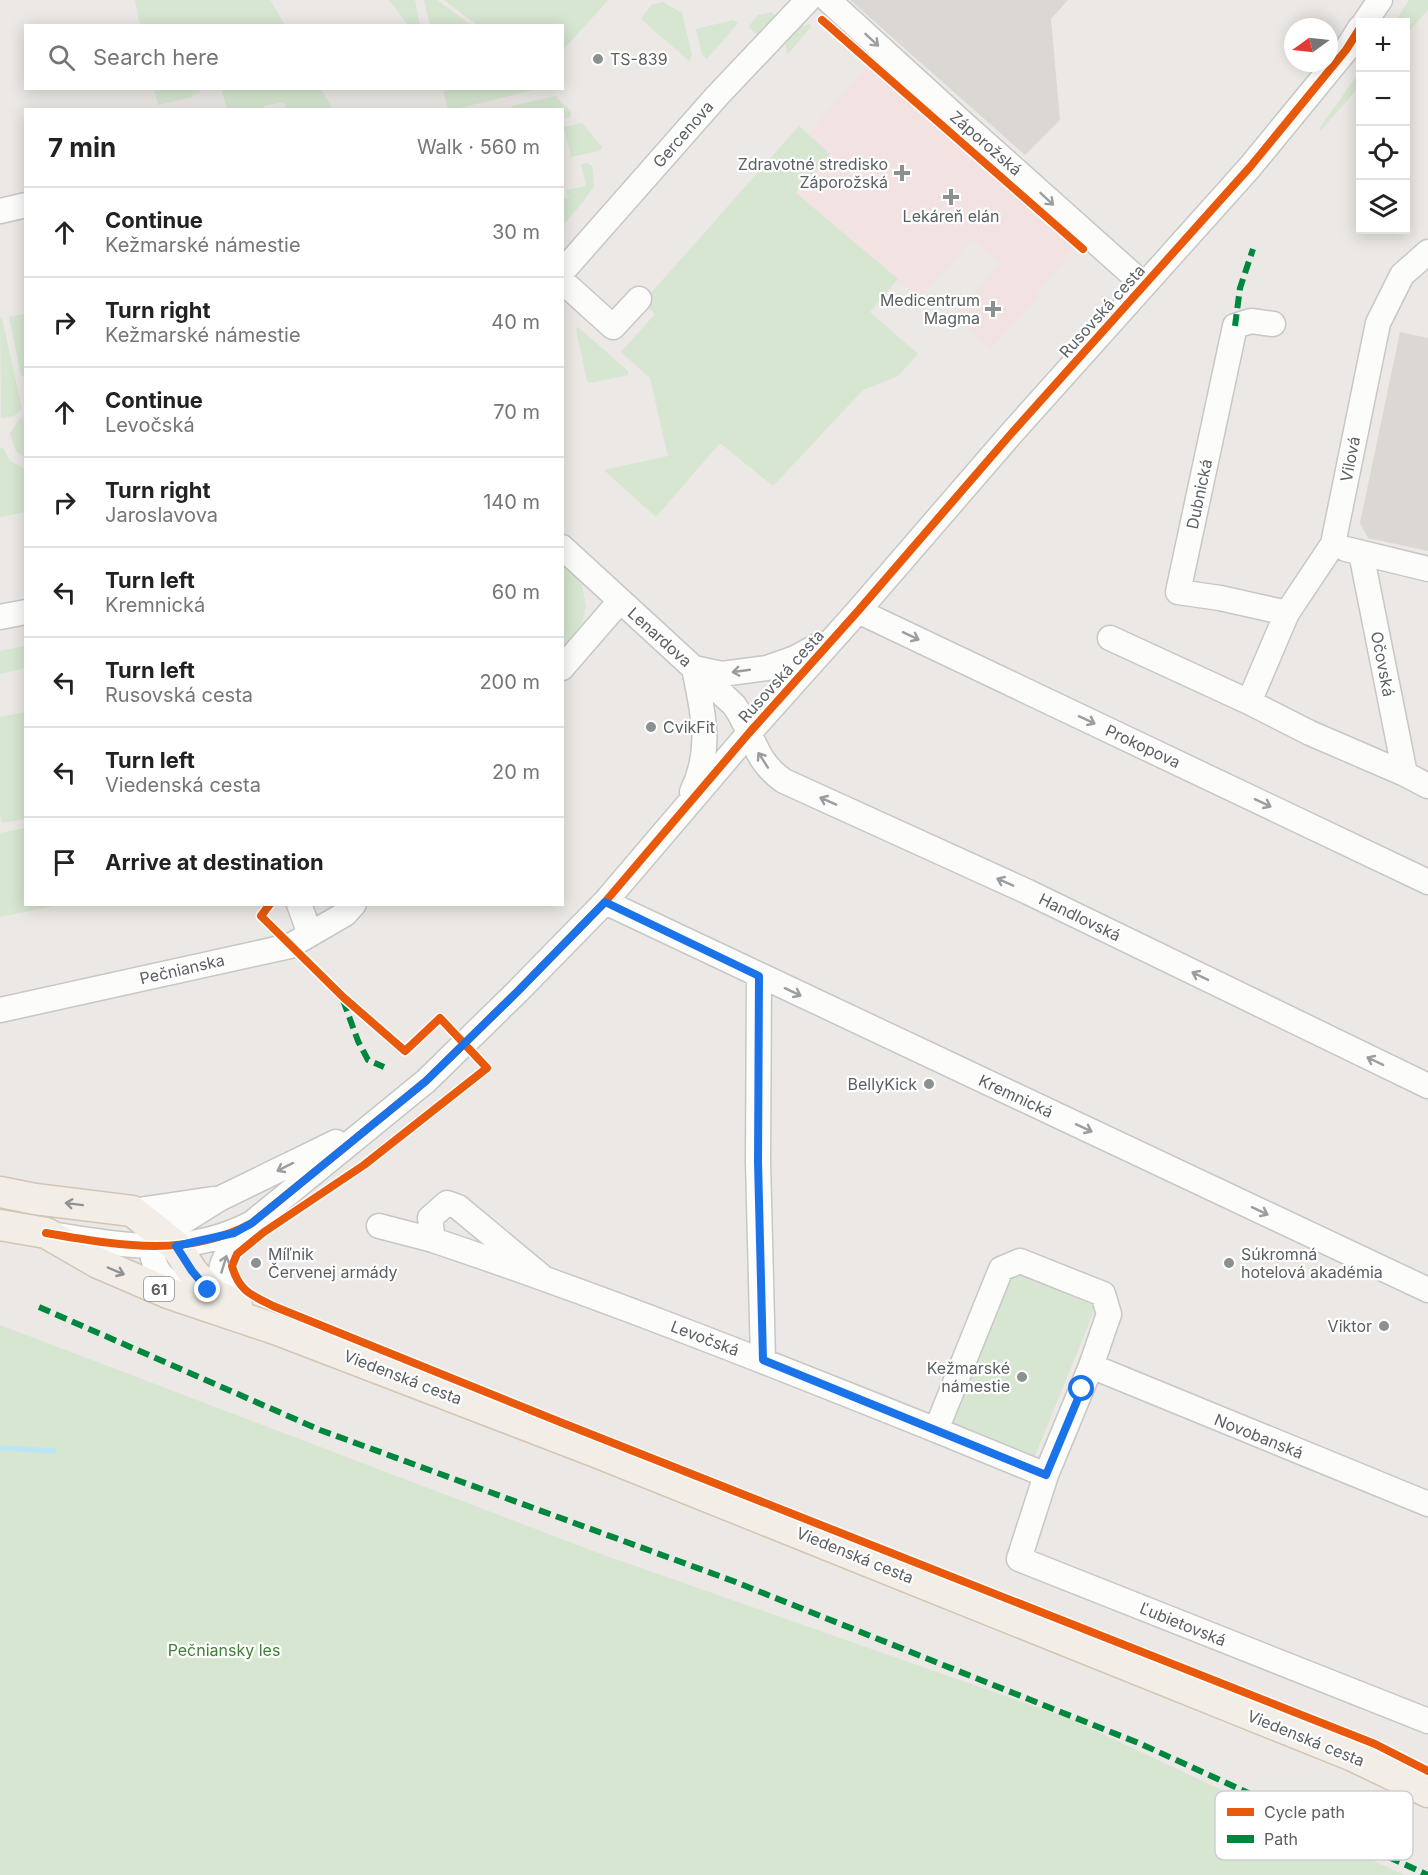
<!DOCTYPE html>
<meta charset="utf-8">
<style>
:root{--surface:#fff;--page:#f2f2f2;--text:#222;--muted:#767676;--line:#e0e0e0}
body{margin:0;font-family:Inter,sans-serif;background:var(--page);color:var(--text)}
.controls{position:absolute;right:18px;top:18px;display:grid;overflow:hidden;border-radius:0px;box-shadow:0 3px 15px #0003}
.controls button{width:54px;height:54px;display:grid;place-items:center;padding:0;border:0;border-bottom:2px solid var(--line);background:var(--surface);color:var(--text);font:30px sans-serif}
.compass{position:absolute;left:1284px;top:18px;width:54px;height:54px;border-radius:50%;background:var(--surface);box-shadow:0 3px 15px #0003;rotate:255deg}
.stop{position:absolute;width:18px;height:18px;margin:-14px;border:4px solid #1a73e8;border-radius:50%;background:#fff}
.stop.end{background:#1a73e8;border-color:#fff;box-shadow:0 2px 6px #0008}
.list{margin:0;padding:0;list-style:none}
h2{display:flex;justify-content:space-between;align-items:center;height:78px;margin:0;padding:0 24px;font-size:26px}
h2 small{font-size:20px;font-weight:400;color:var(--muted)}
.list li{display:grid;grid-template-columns:39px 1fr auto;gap:18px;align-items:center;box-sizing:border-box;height:90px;padding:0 24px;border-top:2px solid var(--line)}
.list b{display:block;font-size:22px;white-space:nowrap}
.list p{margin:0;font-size:20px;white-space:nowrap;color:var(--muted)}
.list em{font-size:20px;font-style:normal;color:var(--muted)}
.icon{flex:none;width:33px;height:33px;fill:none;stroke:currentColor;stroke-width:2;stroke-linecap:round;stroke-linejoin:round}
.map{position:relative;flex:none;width:1428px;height:1875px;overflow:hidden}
.search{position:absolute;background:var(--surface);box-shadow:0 3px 15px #0003;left:24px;top:24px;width:540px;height:66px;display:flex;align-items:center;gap:15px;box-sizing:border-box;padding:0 21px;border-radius:0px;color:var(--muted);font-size:22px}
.panel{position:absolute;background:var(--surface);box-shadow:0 3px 15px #0003;left:24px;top:108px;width:540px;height:798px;border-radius:0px}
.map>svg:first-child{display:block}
.education{fill:#dbd8d3}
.medical{fill:#f3e2e2}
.green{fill:#d6e6d0}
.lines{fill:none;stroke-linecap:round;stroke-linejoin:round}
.stream{stroke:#b9e5f6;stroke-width:5}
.minor-casing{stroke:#c7c7c7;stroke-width:27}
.major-casing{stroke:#d2c5b4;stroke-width:33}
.minor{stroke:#fcfcfb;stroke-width:24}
.major{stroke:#f2eee7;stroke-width:30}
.quiet{stroke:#00873e;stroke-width:6;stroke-dasharray:12 6;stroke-linecap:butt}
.cycleway-casing{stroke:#fff;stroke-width:11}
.cycleway{stroke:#e8590c;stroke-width:8}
.oneway{stroke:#9b9ea0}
.oneway2{stroke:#909291}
.route{stroke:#1a73e8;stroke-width:8}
.poi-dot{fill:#8d9090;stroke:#fff;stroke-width:2}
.labels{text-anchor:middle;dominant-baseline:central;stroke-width:4.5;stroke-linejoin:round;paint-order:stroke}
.shield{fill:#fff;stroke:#8c9092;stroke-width:1.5}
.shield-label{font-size:15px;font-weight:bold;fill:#5b6063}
.poi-label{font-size:16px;fill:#5b6063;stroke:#fff;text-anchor:end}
.street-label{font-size:16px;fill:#5b6063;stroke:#fff}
.park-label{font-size:16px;fill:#3e8035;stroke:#fff}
.key{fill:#fff;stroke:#cecfd0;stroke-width:1.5}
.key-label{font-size:16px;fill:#5b6063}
</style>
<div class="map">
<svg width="1428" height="1875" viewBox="0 0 1428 1875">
<rect width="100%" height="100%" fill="#ebe8e5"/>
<path class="education" d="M850 0H1068L1051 19 1060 120 1025 155Z
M1400 332 1428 338V551L1368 538 1360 523Z"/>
<path class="medical" d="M867 65 1075 247 1035 294 1037 297 991 348 954 316 1001 264 972 239 919 298 796 193 830 154 808 134Z"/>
<path class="green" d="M135 0H270L285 25H140Z
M389 0H415L420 25H408Z
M424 0H437L471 25H430Z
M444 0H608L563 50 562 26 477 25Z
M1409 0H1428V10L1406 35V22H1395Z
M663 2 682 13 692 55 689 61 641 19 651 5Z
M772 12 776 16 758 36 748 27 758 15Z
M733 20 738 23 707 59 702 55 696 29Z
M810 24 811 27 787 55 785 38 797 28Z
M1360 71V86L1321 130 1319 129Z
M541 88 452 110 447 107 443 89Z
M154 89H199L200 93 192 95V97L158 105Z
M221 89H321L333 109H286L284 102 263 106 264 109H227Z
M555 96 571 112 570 117 563 119 562 110 510 109 512 106Z
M582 123 602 147 599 151 571 157 564 127Z
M799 126 830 154 796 193 898 279 870 312 918 354 898 376 863 390 773 486 720 443 656 517 604 470 668 456 650 378 621 352 655 314 643 302Z
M587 163 592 166 594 186 583 202 563 225V199L570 197 567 195 566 190 586 186 581 164Z
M25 314V376H21L9 317Z
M2 318 22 409 14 416 1 418 0 319Z
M578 327 628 371V375L590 383 587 381 576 329Z
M23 417 25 429V458L16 451 10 434 18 421Z
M0 448H3L10 461 25 469 26 512 0 517Z
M563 563 581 579 586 607 582 623 563 650Z
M25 646V668L0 674V651Z
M25 712V819L2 823 0 814V717Z
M25 828 26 904 59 905 0 917V833Z
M1012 1271 1096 1306 1034 1458 950 1423Z
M0 1325 601 1554 1068 1718 1404 1875H0Z"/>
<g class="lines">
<path class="stream" d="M0 1448 54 1451"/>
<g class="minor-casing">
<path id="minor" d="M828 0 965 125 1144 285
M1365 22 1380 0
M0 211 26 205
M1428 252 1402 275 1378 323 1333 544 1287 613 1249 702 1310 733 1405 774 1428 786
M562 272 717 96 808 0
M562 281 613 327 639 299
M1273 324 1251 321 1235 326 1178 592 1220 598 1287 613
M562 547 734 705C754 733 753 760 784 781L1028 892 1428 1086
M1346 549 1428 569
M1361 553 1405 774
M858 611 1428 882
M0 617 26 612
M1110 638 1249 702
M562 668 620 601
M694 668 722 674 767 668 795 658 821 644
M692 792C713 748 703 714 694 668
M605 902 1428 1290
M299 904 310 934
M759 976 758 1162 763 1360
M0 1010 290 946 345 914 354 904
M132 1211 213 1199
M379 1226 433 1240
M57 1235C125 1246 188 1257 252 1223L426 1081 518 991 605 902 749 733 858 611 1010 435 1250 167 1346 50 1360 28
M151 1247 163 1234 219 1199 336 1142
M151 1247C154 1274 164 1279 185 1293
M1020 1261 1103 1294 1109 1314 1091 1366 1046 1475 936 1430 1001 1269Z
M541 1276 458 1207 447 1203 430 1218 433 1240C603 1297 769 1363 936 1430
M240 1306C235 1300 228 1294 224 1287 212 1265 236 1242 249 1227
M1091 1366 1428 1504
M1046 1475 1019 1559 1428 1721"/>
</g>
<g class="major-casing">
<path id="major" d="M0 1192 35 1199 132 1211 176 1246 192 1271 208 1290 215 1295 236 1304
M0 1225 46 1233 98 1263 168 1293 278 1330 596 1452 1353 1756 1428 1792"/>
</g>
<use href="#minor" class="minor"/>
<use href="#major" class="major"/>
<path class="quiet" d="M1235 326 1240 288 1253 249
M343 1000 358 1041 368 1060 384 1067
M39 1307 320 1430 733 1581 1141 1744 1428 1875"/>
<g class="cycleway-casing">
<path id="cycleway" d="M822 20 1083 249
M270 904 261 916 343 997 405 1051 440 1018 487 1068 364 1165 264 1232 237 1254 232 1266C239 1291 251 1295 273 1306L560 1422 1375 1744 1428 1771
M46 1233C117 1245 185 1259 252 1223L426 1081 518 991 605 902 749 733 858 611 1010 435 1250 167 1346 50 1360 28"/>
</g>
<use href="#cycleway" class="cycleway"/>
</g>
<defs><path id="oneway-shaft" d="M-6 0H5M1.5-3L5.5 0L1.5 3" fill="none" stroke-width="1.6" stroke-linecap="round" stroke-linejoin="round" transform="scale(1.5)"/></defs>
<g class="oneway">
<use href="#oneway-shaft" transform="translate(872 40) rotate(43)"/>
<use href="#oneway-shaft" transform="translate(1047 199) rotate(43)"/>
<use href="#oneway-shaft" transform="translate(911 636) rotate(25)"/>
<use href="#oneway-shaft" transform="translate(741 671) rotate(172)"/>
<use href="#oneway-shaft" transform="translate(1087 720) rotate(25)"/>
<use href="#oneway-shaft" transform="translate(763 760) rotate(-123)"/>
<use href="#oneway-shaft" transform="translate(828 801) rotate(-156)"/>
<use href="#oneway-shaft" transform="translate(1263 803) rotate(25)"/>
<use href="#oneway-shaft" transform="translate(1005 882) rotate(-156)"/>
<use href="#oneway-shaft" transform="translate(1200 976) rotate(-154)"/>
<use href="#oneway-shaft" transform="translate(793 992) rotate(25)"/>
<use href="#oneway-shaft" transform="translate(1375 1061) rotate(-154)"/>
<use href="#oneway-shaft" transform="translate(1084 1128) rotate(25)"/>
<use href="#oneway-shaft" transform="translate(285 1167) rotate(153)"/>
<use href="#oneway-shaft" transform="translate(1260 1211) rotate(25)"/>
<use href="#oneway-shaft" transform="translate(224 1264) rotate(-73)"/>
</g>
<g class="oneway2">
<use href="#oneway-shaft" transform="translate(74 1204) rotate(-173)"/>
<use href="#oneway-shaft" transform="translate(116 1271) rotate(23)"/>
</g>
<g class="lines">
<path class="route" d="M208 1290 192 1271 176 1246 234 1233 252 1223 426 1081 518 991 605 902 759 976 758 1162 763 1360 1046 1475 1082 1389"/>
</g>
<g class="poi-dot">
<circle cx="598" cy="59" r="6"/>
<path d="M899 164h6v6h6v6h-6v6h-6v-6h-6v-6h6z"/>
<path d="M948 188h6v6h6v6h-6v6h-6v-6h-6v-6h6z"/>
<path d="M990 300h6v6h6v6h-6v6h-6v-6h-6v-6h6z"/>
<circle cx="651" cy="727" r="6"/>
<circle cx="929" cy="1084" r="6"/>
<circle cx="256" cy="1263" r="6"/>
<circle cx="1229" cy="1263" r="6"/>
<circle cx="1384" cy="1326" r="6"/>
<circle cx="1022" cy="1377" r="6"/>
</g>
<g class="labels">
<rect class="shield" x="144" y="1277" width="30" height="24" rx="4.5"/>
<g class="shield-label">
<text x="159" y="1289">61</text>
</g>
<g class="poi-label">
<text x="610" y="59" text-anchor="start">TS-839</text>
<text x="888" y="164">Zdravotné stredisko<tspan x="888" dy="18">Záporožská</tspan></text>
<text x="951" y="216" text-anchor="middle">Lekáreň elán</text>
<text x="980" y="300">Medicentrum<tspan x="980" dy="18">Magma</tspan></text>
<text x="663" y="727" text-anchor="start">CvikFit</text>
<text x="917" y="1084">BellyKick</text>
<text x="268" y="1254" text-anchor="start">Míľnik<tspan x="268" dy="18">Červenej armády</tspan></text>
<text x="1241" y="1254" text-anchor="start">Súkromná<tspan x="1241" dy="18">hotelová akadémia</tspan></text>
<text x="1372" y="1326">Viktor</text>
<text x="1010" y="1368">Kežmarské<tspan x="1010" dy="18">námestie</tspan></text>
</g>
<g class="street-label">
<text transform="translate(683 134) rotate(-49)">Gercenova</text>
<text transform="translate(986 143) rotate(41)">Záporožská</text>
<text transform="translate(1102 311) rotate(-48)">Rusovská cesta</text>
<text transform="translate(1350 459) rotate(-79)">Vilová</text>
<text transform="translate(1199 494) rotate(-78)">Dubnická</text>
<text transform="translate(660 637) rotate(42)">Lenardova</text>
<text transform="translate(1383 664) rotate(79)">Očovská</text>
<text transform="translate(781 676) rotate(-48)">Rusovská cesta</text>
<text transform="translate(1143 746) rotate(25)">Prokopova</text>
<text transform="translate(1080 917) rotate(26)">Handlovská</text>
<text transform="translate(182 969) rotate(-13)">Pečnianska</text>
<text transform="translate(1016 1096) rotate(25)">Kremnická</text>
<text transform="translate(705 1338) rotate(21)">Levočská</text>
<text transform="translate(403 1377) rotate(21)">Viedenská cesta</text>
<text transform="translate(1259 1436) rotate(22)">Novobanská</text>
<text transform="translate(855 1555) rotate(22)">Viedenská cesta</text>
<text transform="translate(1183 1624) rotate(22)">Ľubietovská</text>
<text transform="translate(1306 1738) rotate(22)">Viedenská cesta</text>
</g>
<g class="park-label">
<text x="224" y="1650">Pečniansky les</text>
</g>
</g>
<rect x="1215" y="1791" width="198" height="69" rx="9" class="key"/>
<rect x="1227" y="1808" width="27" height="8" fill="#e8590c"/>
<rect x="1227" y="1835" width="27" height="8" fill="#00873e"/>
<g class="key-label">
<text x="1264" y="1818">Cycle path</text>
<text x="1264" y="1845">Path</text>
</g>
</svg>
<div class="controls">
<button>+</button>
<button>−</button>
<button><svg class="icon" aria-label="locate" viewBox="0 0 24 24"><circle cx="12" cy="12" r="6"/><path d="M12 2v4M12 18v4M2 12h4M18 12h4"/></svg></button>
<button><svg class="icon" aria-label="layers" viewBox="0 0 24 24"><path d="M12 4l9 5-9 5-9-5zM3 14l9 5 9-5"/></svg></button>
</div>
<svg class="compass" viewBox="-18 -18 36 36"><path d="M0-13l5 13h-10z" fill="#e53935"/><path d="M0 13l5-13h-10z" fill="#767676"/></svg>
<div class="stop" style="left:1082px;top:1389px"></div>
<div class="stop end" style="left:208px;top:1290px"></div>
<div class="search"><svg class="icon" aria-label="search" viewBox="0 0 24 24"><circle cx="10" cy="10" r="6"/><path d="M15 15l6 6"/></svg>Search here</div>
<section class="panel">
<h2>7 min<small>Walk · 560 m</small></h2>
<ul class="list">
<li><svg class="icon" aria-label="ahead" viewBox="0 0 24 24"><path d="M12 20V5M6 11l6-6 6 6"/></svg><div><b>Continue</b><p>Kežmarské námestie</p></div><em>30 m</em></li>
<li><svg class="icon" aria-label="right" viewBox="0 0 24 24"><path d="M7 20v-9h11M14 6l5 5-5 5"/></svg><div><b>Turn right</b><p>Kežmarské námestie</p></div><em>40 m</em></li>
<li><svg class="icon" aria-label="ahead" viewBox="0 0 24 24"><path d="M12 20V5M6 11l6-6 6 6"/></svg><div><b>Continue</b><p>Levočská</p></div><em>70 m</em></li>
<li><svg class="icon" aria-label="right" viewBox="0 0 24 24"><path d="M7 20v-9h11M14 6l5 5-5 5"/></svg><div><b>Turn right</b><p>Jaroslavova</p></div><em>140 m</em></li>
<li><svg class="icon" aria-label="left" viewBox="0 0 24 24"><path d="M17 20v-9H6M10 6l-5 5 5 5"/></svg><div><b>Turn left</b><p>Kremnická</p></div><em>60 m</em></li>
<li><svg class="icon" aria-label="left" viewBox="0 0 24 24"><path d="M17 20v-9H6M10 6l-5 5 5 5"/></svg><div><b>Turn left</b><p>Rusovská cesta</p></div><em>200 m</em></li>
<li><svg class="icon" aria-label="left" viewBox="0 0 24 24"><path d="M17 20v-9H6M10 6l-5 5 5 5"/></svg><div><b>Turn left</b><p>Viedenská cesta</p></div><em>20 m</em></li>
<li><svg class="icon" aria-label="arrive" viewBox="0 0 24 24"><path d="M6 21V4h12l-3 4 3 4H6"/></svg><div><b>Arrive at destination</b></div></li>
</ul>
</section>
</div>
